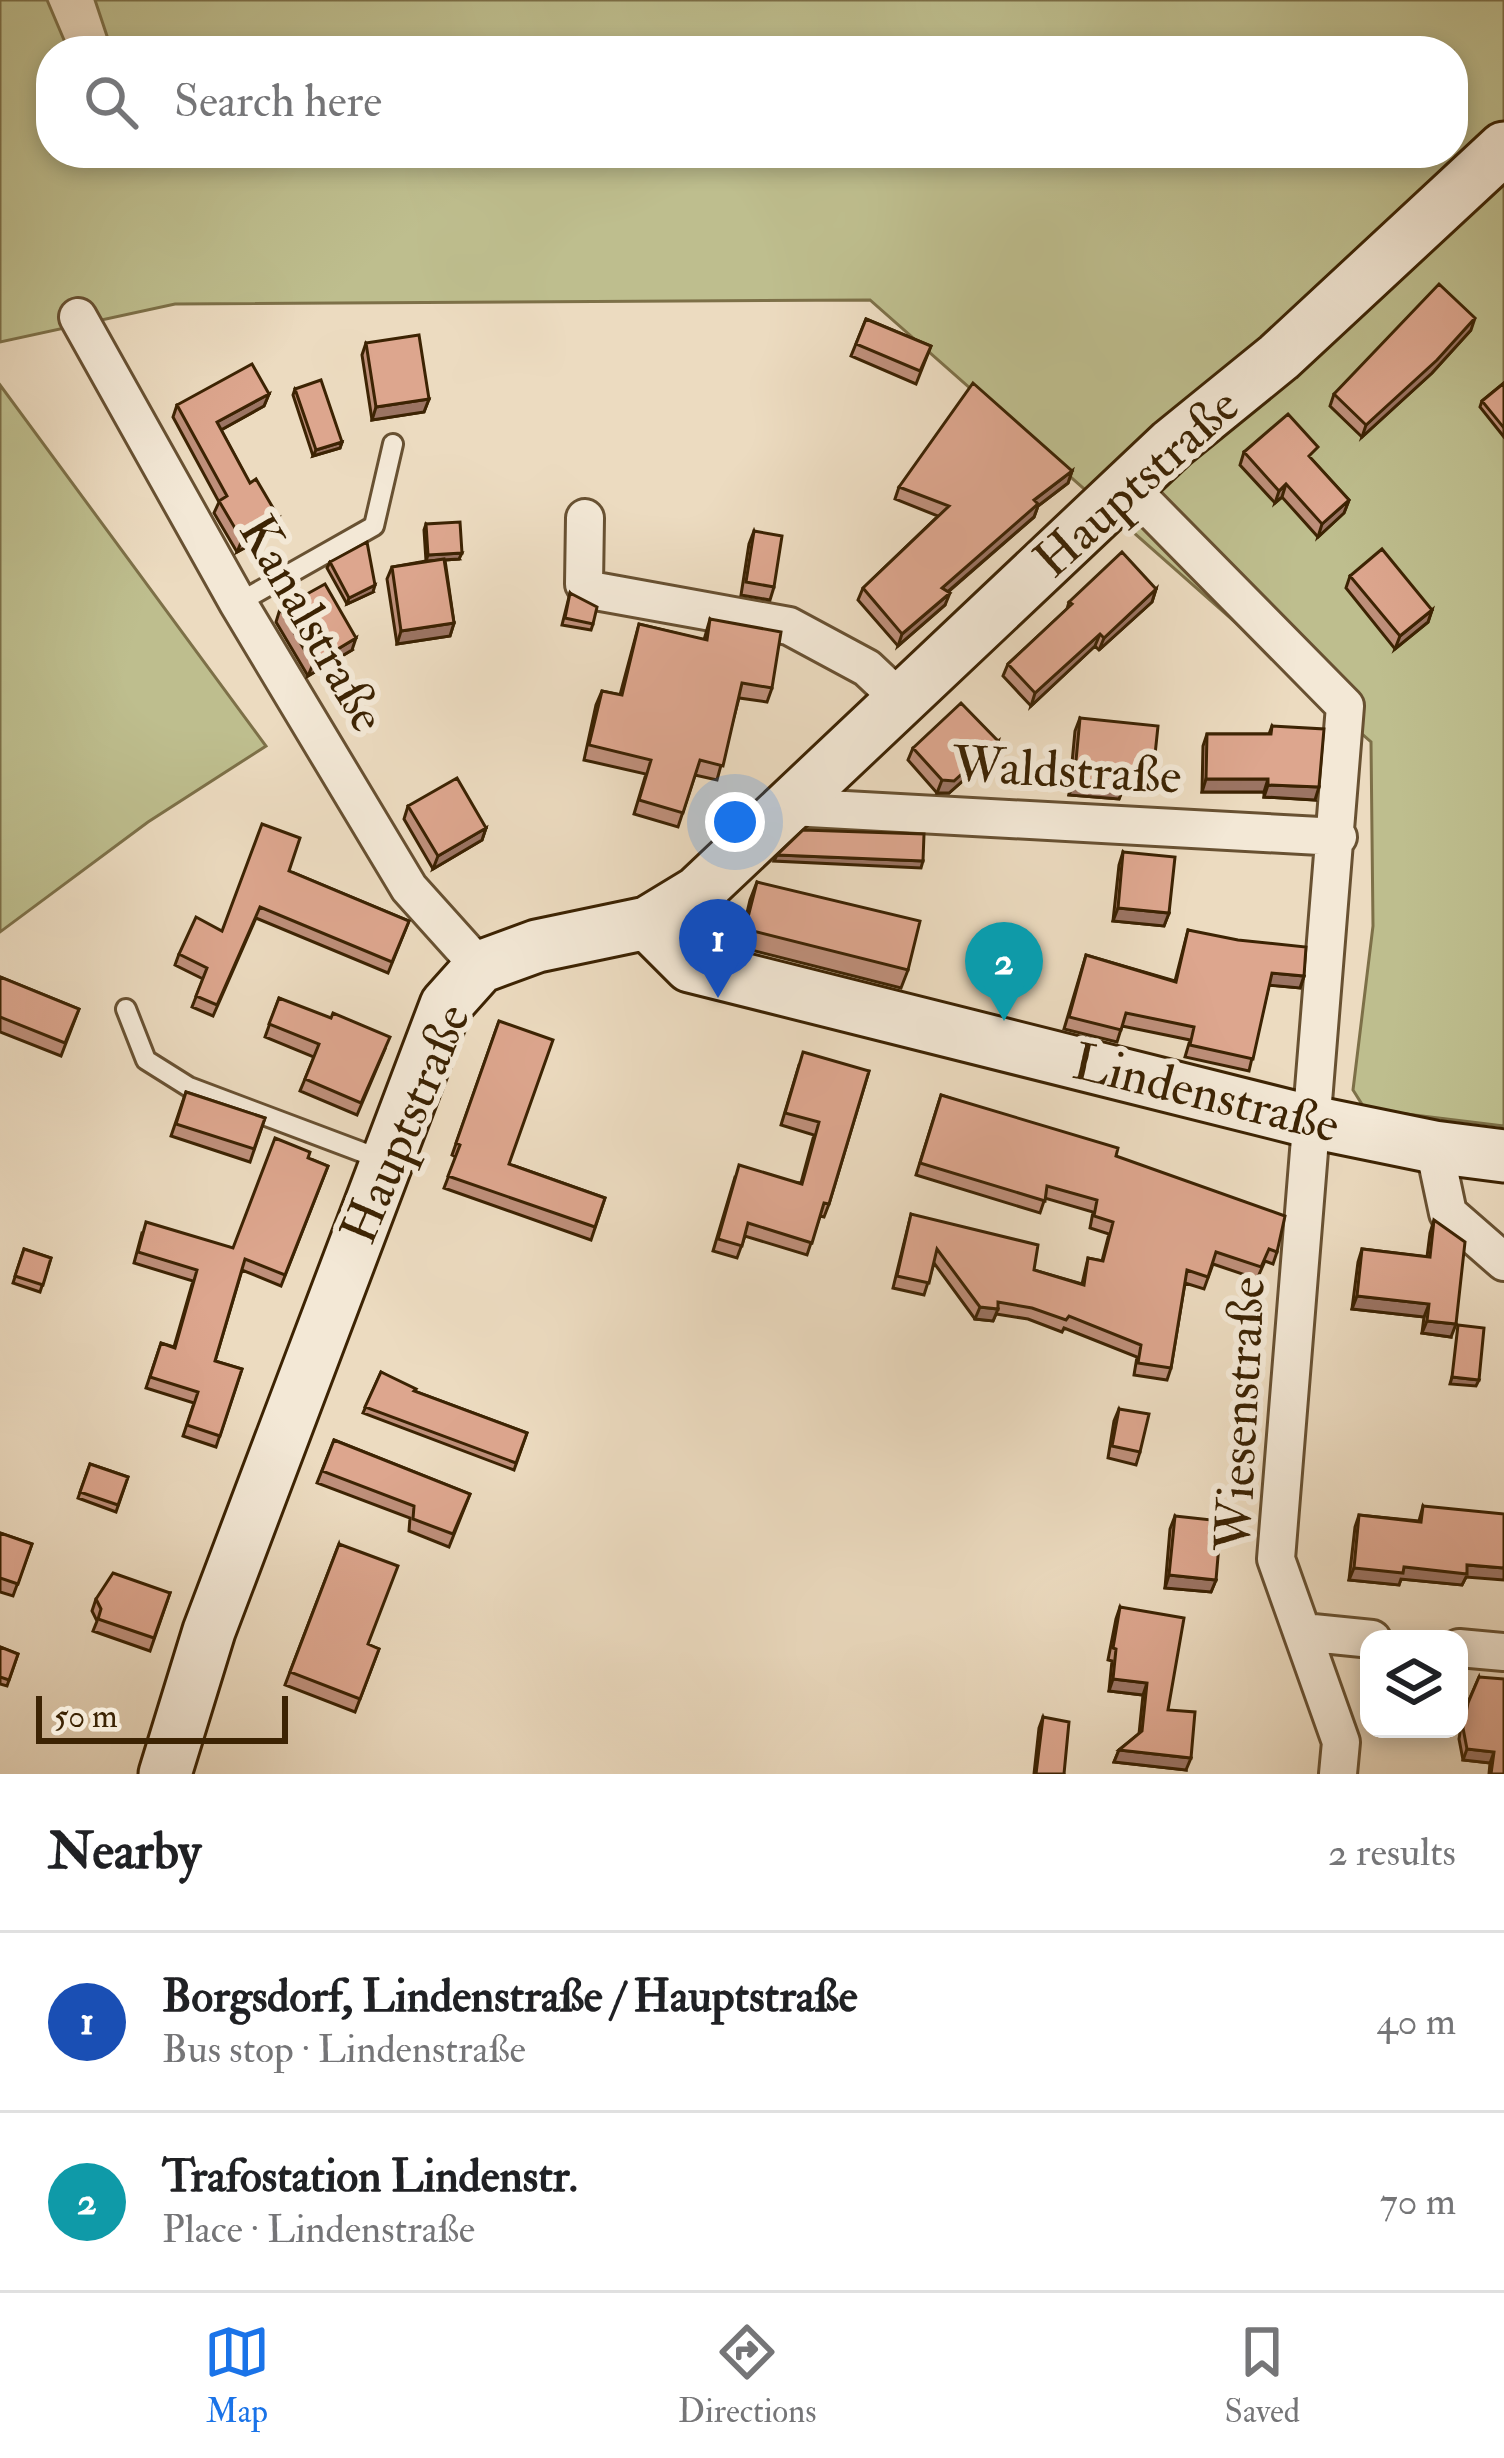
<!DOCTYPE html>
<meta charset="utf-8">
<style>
:root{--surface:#fff;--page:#f2f2f2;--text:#202124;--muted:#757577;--line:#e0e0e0;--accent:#1a73e8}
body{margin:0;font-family:"IM FELL Double Pica",serif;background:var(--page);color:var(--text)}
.controls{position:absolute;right:36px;bottom:36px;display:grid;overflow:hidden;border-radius:24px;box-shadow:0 6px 18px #0003}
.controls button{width:108px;height:108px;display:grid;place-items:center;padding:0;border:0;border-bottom:3px solid var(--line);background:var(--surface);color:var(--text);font:60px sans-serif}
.scale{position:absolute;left:36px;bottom:30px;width:252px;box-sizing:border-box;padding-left:12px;border:6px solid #3c2303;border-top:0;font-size:33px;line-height:42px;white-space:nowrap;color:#3c2303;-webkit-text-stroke:9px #f3e8d6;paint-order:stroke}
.you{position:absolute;left:735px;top:822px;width:42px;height:42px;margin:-30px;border:9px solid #fff;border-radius:50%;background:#1a73e8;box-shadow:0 0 0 18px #1a73e833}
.badge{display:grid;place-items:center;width:78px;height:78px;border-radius:50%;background:var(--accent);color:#fff;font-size:39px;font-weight:700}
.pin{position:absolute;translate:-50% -99px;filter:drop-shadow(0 3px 6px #0008)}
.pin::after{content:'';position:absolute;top:63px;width:42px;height:36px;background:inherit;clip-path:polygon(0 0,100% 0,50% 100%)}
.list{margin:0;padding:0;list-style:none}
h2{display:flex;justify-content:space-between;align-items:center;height:156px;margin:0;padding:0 48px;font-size:51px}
h2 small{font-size:39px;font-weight:400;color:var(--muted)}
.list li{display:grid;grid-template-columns:78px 1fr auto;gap:36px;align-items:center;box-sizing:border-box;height:180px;padding:0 48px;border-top:3px solid var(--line)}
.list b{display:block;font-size:45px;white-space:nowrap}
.list p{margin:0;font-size:39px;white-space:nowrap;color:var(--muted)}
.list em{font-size:39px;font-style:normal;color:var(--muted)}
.icon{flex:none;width:66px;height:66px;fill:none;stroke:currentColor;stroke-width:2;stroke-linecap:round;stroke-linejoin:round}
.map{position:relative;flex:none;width:1504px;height:1774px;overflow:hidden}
.search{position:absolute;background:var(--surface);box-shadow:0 6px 18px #0003;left:36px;right:36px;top:36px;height:132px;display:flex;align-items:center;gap:30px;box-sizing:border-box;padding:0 42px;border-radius:48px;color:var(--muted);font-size:45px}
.sheet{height:516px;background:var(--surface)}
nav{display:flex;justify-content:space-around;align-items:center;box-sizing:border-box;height:168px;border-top:3px solid var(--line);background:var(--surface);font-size:33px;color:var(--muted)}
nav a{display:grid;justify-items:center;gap:6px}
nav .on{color:var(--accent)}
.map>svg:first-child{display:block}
.green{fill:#bebe8e;stroke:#7d7048;stroke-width:3;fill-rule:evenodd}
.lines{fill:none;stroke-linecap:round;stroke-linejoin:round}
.lane-casing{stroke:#685132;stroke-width:24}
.street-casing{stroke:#685132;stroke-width:42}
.secondary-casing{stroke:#3c2303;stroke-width:57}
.lane{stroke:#f3e8d6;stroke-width:18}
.street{stroke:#f3e8d6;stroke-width:36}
.secondary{stroke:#f3e8d6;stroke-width:51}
.wall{fill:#be8f7a;stroke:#3c2303;stroke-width:3}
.shaded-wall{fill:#9b7463;stroke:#3c2303;stroke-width:3}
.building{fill:#dda68e;stroke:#3c2303;stroke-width:3}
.labels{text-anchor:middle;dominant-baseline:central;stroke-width:12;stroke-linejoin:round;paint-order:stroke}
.street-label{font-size:51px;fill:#3c2303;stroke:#f3e8d6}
</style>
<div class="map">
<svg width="1504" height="1774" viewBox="0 0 1504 1774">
<rect width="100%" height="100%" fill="#ecdbc0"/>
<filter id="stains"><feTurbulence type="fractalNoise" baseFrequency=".00167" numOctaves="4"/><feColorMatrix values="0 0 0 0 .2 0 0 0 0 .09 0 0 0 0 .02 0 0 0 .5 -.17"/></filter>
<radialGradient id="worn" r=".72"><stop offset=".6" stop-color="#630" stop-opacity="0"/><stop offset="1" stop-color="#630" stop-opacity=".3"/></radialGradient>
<path class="green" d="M0 0H47L67 47 109 42 95 0H1504V1126L1365 1109 1353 1090 1373 926 1371 742 870 300 175 304 0 342ZM51 51H1453V153H51Z
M0 385 266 746 148 822 0 932Z"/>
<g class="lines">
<g class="lane-casing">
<path id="lane" d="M238 603 374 526 393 444
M126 1009 146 1060 189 1087 383 1160"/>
</g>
<g class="street-casing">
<path id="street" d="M78 317 238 603 409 888 480 967
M1129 487 1345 706 1276 1559 1341 1742 1338 1774
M585 518 584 584 590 590 789 626 867 668 902 701
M791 807 1338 837
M1434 1147 1448 1213 1504 1262
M1303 1632 1372 1639
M1459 1648 1504 1652"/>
</g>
<g class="secondary-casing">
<path id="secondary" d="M647 923 690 966 1312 1122 1434 1147 1504 1156
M165 1774 209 1631 446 1005 480 967 537 946 647 923 698 892 1172 444 1279 357 1504 148"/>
</g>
<use href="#lane" class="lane"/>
<use href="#street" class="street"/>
<use href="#secondary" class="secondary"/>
</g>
<path class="wall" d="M866 319 931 346 916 384 851 356Z
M1471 330 1432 373 1362 437 1330 406 1334 394Z
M366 343 429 399 424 412 372 420 362 355Z
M1504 383V437L1480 407 1482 401Z
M295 389 342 442 340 448 313 456 293 395Z
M269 394 264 406 221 430 275 531 237 552 214 513 219 502 173 417 177 405Z
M1244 452 1313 461 1349 500 1344 513 1318 537 1282 497 1275 503 1240 465Z
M1072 471 1068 483 1038 506 1034 517 948 592 945 605 898 646 858 600 863 588 938 516 895 499 899 487Z
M426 524 459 559 445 560 454 623 450 636 397 644 387 579 392 567 426 561 424 530Z
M754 531 774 587 770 600 741 595 749 544Z
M330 562 373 592 347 604 327 568Z
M1350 576 1432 610 1428 622 1395 649 1346 588Z
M1156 589 1152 602 1099 650 1095 646 1031 706 1003 676 1008 664 1067 609 1069 602Z
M570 593 593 624 591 630 562 625Z
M280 609 352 650 308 676 276 622Z
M710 619 772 688 767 702 739 698 717 780 695 775 678 827 634 814 646 774 584 760 596 705 602 691 620 695 639 624 704 640Z
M1080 718 1153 774 1149 787 1124 784 1119 799 1069 795 1075 731Z
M1272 726 1315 800 1264 797V792H1202L1203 746 1207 734H1269Z
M998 741 993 754 949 793H937L908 760 913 748Z
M408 806 486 828 482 840 433 869 404 819Z
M1123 852 1169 913 1164 926 1113 921 1119 865Z
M289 871 409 921 388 973 256 918 213 1016 192 1007 203 979 175 965 179 954 222 931Z
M757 882 908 970 901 988 739 947 750 900Z
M1188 930 1304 976 1300 988 1269 985 1249 1071 1185 1057 1190 1040 1122 1026 1117 1042 1064 1029 1086 955 1175 981Z
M0 977 79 1009 61 1056 0 1032Z
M279 998 385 1049 357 1115 300 1091 314 1057 265 1037Z
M499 1021 509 1164 605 1198 591 1240 444 1188 456 1157 452 1155Z
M799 1065 869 1071 829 1204 824 1217 820 1216 807 1255 745 1236 737 1258 713 1251 735 1177 801 1183 814 1135 781 1125Z
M186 1092 265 1118 250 1162 171 1136Z
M941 1095 1116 1156 1277 1252 1273 1264 1265 1261 1257 1279 1213 1264 1204 1289 1185 1283 1171 1368 1167 1380 1134 1375 1137 1357 1064 1328 1062 1332 1028 1319 996 1314 993 1321 975 1319 934 1263 924 1295 893 1288 911 1214 1034 1270 1082 1284 1088 1258 1102 1261 1109 1234 1090 1228 1093 1212 1045 1198 1040 1213 916 1175Z
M308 1158 328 1166 281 1286 242 1270 215 1361 242 1369 216 1447 183 1436 194 1403 146 1388 161 1343 174 1347 193 1281 134 1263 142 1233 233 1248Z
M1434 1220 1451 1337 1422 1333 1424 1317 1352 1309 1358 1262 1362 1249 1427 1257 1430 1233Z
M24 1249 51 1258 40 1292 13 1283Z
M381 1372 414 1391 527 1433 514 1470 363 1413Z
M1119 1409 1140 1452 1136 1465 1108 1458 1114 1421Z
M334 1440 470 1494 449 1547 409 1531 410 1518 317 1483Z
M90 1464 128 1477 116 1512 78 1498Z
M1423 1506 1466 1577 1462 1585 1401 1579 1399 1585 1349 1580 1355 1527 1359 1515 1419 1521Z
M1175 1516 1216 1580 1211 1592 1165 1588 1170 1529Z
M0 1533 32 1544 13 1596 0 1592Z
M339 1544 368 1645 379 1649 355 1712 285 1685Z
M170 1593 150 1651 93 1631 97 1621 92 1611 96 1599Z
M1120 1607 1168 1710 1186 1770 1114 1762 1119 1750 1139 1734 1143 1695 1109 1691 1112 1661 1108 1660 1116 1619Z
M0 1647 18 1654 7 1686 0 1684Z
M1479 1677 1504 1774H1489L1490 1763 1463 1760 1459 1739 1463 1714Z
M1043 1717 1064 1774H1034L1039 1728Z"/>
<path class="shaded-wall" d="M1475 318 1471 330 1432 373 1362 437 1366 425Z
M269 394 264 406 212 435 217 422Z
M429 399 424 412 372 420 376 407Z
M342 442 340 448 313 456 316 450Z
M1072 471 1068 483 1038 506 1034 517 937 601 942 588 1034 500Z
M1286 484 1282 497 1275 503 1279 491Z
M1349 500 1344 513 1318 537 1322 524Z
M279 518 275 531 237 552 242 540Z
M462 553 459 559 426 561 428 555Z
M375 585 373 592 347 604 349 598Z
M1156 589 1152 602 1099 650 1104 638Z
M950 593 945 605 898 646 902 634Z
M1432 610 1428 622 1395 649 1400 636Z
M454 623 450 636 397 644 401 631Z
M1100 634 1095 646 1031 706 1035 693Z
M356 638 352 650 308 676 313 664Z
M998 741 993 754 949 793H937L942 780Z
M1125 771 1153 774 1149 787 1121 784Z
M1206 779H1268L1264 792H1202Z
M1074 782 1124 787 1119 799 1069 795Z
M1268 785 1319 787 1315 800 1264 797Z
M486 828 482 840 433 869 438 856Z
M777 855 923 861 921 868 774 861Z
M1118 908 1169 913 1164 926 1113 921Z
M1272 973 1304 976 1300 988 1267 985Z
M1357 1296 1429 1304 1424 1317 1352 1309Z
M980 1307 998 1309 993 1321 975 1319Z
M1427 1321 1456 1324 1451 1337 1422 1333Z
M1452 1377 1479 1380 1476 1386 1450 1384Z
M1467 1565 1504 1568V1580L1466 1577 1462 1585 1401 1579 1399 1585 1349 1580 1354 1568Z
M1169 1575 1216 1580 1211 1592 1165 1588Z
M1113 1679 1147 1683 1143 1695 1109 1691Z
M1467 1749 1494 1752 1490 1763 1463 1760Z
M1119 1750 1191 1758 1186 1770 1114 1762Z"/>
<path class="building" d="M1439 284 1475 318 1437 360 1366 425 1334 394Z
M866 319 931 346 920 371 856 344Z
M419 335 429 399 376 407 366 343Z
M252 364 269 394 217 422 250 483 256 479 279 518 242 540 219 501 227 496 177 405Z
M321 380 342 442 316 450 295 389Z
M973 383 1072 471 1034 500 1038 504 942 588 950 593 902 634 863 588 949 506 899 487Z
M1504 383V428L1482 401Z
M1288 414 1318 447 1309 456 1349 500 1322 524 1286 484 1279 491 1244 452Z
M460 522 462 553 428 555 426 524Z
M754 531 782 536 774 587 746 582Z
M367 542 375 585 349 598 330 562Z
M1382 549 1432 610 1400 636 1350 576Z
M1122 552 1156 589 1104 638 1100 634 1035 693 1008 664 1072 604 1069 602Z
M444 559 454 623 401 631 392 567Z
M325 584 356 638 313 664 280 609Z
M570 593 597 607 593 624 565 618Z
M710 619 781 632 772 688 742 683 723 766 700 760 683 813 639 800 651 760 589 745 602 691 622 695 639 624 707 640Z
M961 703 998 741 954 781 942 780 913 748Z
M1080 718 1158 726 1153 774 1125 771 1124 787 1074 782Z
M1272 726 1324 729 1319 787 1268 785V779H1206L1207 734H1271Z
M457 778 486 828 438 856 408 806Z
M262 824 300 838 289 871 409 921 392 962 260 907 217 1005 196 996 207 968 179 954 196 917 222 931Z
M803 830 924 834 923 861 777 855Z
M1123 852 1175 857 1169 913 1118 908Z
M757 882 920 921 908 970 745 929Z
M1188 930 1238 940 1306 947 1304 976 1272 973 1253 1059 1190 1045 1194 1027 1126 1013 1121 1030 1069 1017 1086 955 1176 982Z
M0 977 79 1009 65 1043 0 1017Z
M279 998 331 1018 333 1013 390 1037 361 1103 305 1079 319 1044 269 1024Z
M499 1021 553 1040 509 1164 605 1198 595 1227 448 1176 460 1145 456 1143Z
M803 1052 869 1071 829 1204 824 1203 812 1243 748 1223 742 1246 718 1239 739 1165 802 1184 819 1122 785 1113Z
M186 1092 265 1118 254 1149 176 1124Z
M941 1095 1118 1148 1116 1156 1285 1216 1277 1252 1269 1249 1261 1267 1216 1252 1208 1277 1187 1270 1171 1368 1138 1363 1141 1345 1069 1316 1066 1320 1032 1308 998 1302V1309L980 1307 937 1249 929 1283 897 1276 911 1214 1038 1245 1034 1270 1084 1285 1088 1258 1103 1261 1113 1222 1094 1216 1097 1200 1047 1186 1045 1201 920 1163Z
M275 1138 310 1152 308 1158 328 1166 285 1275 245 1259 215 1361 242 1369 220 1436 187 1425 198 1392 150 1377 161 1343 175 1348 197 1270 138 1252 146 1222 233 1248Z
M1434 1220 1465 1242 1456 1324 1427 1321 1429 1304 1357 1296 1362 1249 1430 1257Z
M24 1249 51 1258 43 1285 15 1276Z
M1458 1325 1484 1328 1479 1380 1452 1377Z
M381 1372 416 1389 414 1391 527 1433 516 1463 365 1407Z
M1119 1409 1149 1414 1140 1452 1112 1446Z
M334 1440 470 1494 453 1534 413 1519 414 1506 322 1471Z
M90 1464 128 1477 118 1505 80 1492Z
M1423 1506 1504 1514V1568L1467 1565V1574L1404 1567 1403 1573 1354 1568 1359 1515 1421 1522Z
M1175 1516 1221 1521 1216 1580 1169 1575Z
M0 1533 32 1544 18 1584 0 1578Z
M339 1544 398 1566 368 1644 379 1649 360 1699 290 1672Z
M113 1573 170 1593 154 1638 98 1619 101 1609 96 1599Z
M1120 1607 1184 1618 1168 1710 1195 1712 1191 1758 1119 1750 1142 1731 1147 1683 1113 1679 1116 1649 1113 1648Z
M0 1647 18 1654 9 1680 0 1677Z
M1479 1677 1504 1679V1774H1491L1494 1752 1467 1749 1463 1728 1468 1703Z
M1043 1717 1069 1722 1064 1774H1036Z"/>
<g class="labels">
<g class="street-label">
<text transform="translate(1137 483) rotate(-42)">Hauptstraße</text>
<text transform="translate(312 624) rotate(60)">Kanalstraße</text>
<text transform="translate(1067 771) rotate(3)">Waldstraße</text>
<text transform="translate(1206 1094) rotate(14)">Lindenstraße</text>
<text transform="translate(406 1124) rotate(-67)">Hauptstraße</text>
<text transform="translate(1241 1414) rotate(-87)">Wiesenstraße</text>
</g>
</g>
<rect width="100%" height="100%" filter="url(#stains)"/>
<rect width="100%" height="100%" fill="url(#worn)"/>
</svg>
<div class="controls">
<button><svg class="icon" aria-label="layers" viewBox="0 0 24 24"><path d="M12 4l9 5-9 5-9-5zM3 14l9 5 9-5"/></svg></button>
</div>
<div class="scale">50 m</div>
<div class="you"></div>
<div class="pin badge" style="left:718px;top:998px;background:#1a4fb4">1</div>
<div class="pin badge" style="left:1004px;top:1021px;background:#0f9aa8">2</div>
<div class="search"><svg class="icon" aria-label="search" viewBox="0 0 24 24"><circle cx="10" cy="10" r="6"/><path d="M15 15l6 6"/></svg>Search here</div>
</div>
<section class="sheet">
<h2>Nearby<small>2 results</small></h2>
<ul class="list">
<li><span class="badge" style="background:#1a4fb4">1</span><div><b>Borgsdorf, Lindenstraße / Hauptstraße</b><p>Bus stop · Lindenstraße</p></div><em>40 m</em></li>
<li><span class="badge" style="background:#0f9aa8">2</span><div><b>Trafostation Lindenstr.</b><p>Place · Lindenstraße</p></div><em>70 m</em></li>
</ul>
</section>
<nav>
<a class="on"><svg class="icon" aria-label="map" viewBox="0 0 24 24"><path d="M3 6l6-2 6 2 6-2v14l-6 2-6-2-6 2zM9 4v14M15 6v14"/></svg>Map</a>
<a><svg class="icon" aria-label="directions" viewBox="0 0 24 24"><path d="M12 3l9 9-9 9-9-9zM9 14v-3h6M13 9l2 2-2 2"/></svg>Directions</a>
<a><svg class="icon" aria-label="saved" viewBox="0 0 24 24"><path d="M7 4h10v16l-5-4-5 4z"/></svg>Saved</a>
</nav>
